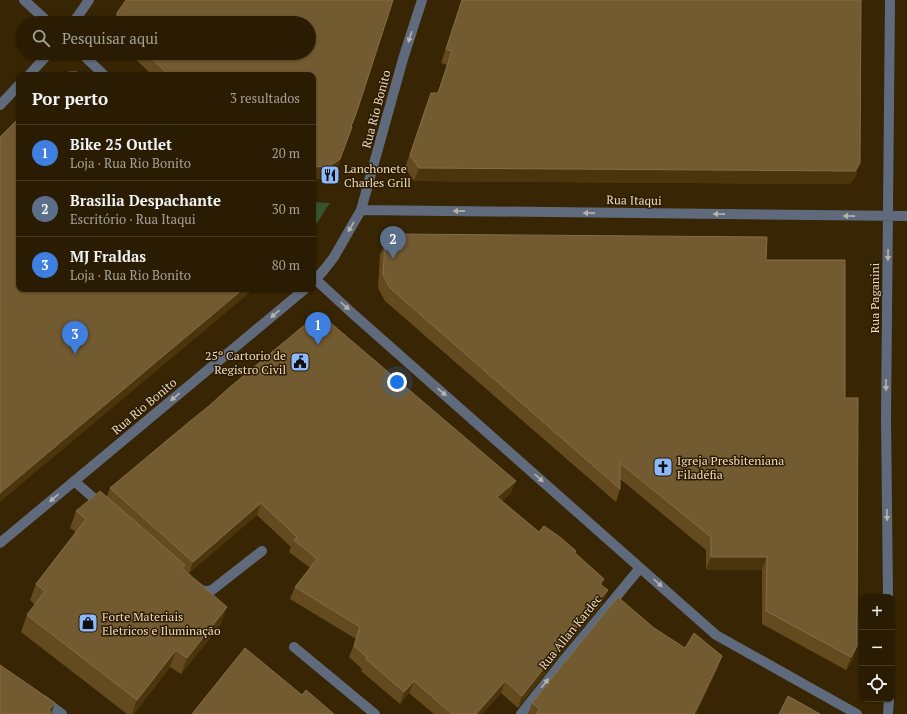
<!DOCTYPE html>
<html lang="pt">
<meta charset="utf-8">
<style>
:root{--surface:#291c02;--page:#31250c;--text:#f1f3f6;--muted:#a5a199;--line:#453a24;--accent:#8db9fc}
body{margin:0;font-family:"PT Serif",serif;background:var(--page);color:var(--text)}
.controls{position:absolute;right:12px;bottom:12px;display:grid;overflow:hidden;border-radius:8px;box-shadow:0 1px 3px #0004}
.controls button{width:36px;height:36px;display:grid;place-items:center;padding:0;border:0;border-bottom:1px solid var(--line);background:var(--surface);color:var(--text);font:20px sans-serif}
.you{position:absolute;left:397px;top:382px;width:14px;height:14px;margin:-10px;border:3px solid #fff;border-radius:50%;background:#1a73e8;box-shadow:0 0 0 6px #1a73e833}
.badge{display:grid;place-items:center;width:26px;height:26px;border-radius:50%;background:var(--accent);color:#fff;font-size:13px;font-weight:700}
.pin{position:absolute;translate:-50% -33px;filter:drop-shadow(0 1px 2px #0008)}
.pin::after{content:'';position:absolute;top:21px;width:14px;height:12px;background:inherit;clip-path:polygon(0 0,100% 0,50% 100%)}
.list{margin:0;padding:0;list-style:none}
h2{display:flex;justify-content:space-between;align-items:center;height:52px;margin:0;padding:0 16px;font-size:17px}
h2 small{font-size:13px;font-weight:400;color:var(--muted)}
.list li{display:grid;grid-template-columns:26px 1fr auto;gap:12px;align-items:center;box-sizing:border-box;height:56px;padding:0 16px;border-top:1px solid var(--line)}
.list b{display:block;font-size:15px;white-space:nowrap}
.list p{margin:0;font-size:13px;white-space:nowrap;color:var(--muted)}
.list em{font-size:13px;font-style:normal;color:var(--muted)}
.icon{flex:none;width:22px;height:22px;fill:none;stroke:currentColor;stroke-width:2;stroke-linecap:round;stroke-linejoin:round}
.map{position:relative;flex:none;width:907px;height:714px;overflow:hidden}
.search{position:absolute;background:var(--surface);box-shadow:0 1px 3px #0004;left:16px;top:16px;width:300px;height:44px;display:flex;align-items:center;gap:10px;box-sizing:border-box;padding:0 14px;border-radius:22px;color:var(--muted);font-size:15px}
.panel{position:absolute;background:var(--surface);box-shadow:0 1px 3px #0004;left:16px;top:72px;width:300px;height:220px;border-radius:8px}
.map>svg:first-child{display:block}
.green{fill:#35562b}
.lines{fill:none;stroke-linecap:round;stroke-linejoin:round}
.minor{stroke:#5f6b7c;stroke-width:10}
.wall{fill:#634b1f}
.shaded-wall{fill:#4b350d}
.building{fill:#725a31;stroke:#846e48}
.oneway{fill:#b9b4ab}
.labels{text-anchor:middle;dominant-baseline:central;stroke-width:3;stroke-linejoin:round;paint-order:stroke}
.street-label{font-size:12px;fill:#eadbc4;stroke:#2d1b00}
.poi-label{font-size:12px;fill:#eadbc4;stroke:#2d1b00;text-anchor:start}
</style>
<div class="map">
<svg width="907" height="714" viewBox="0 0 907 714">
<rect width="100%" height="100%" fill="#372503"/>
<path class="green" d="M313 202 330 203 313 229Z"/>
<g class="lines">
<path class="minor" d="M24 0 49 23
M73 23 89 0
M81 53 104 75
M29 75 49 53
M0 105 19 85
M361 210 907 216
M313 277 352 313 716 635 857 714
M313 282 324 270 334 257 361 210 403 59 422 0
M74 481 103 506
M0 543 305 289
M197 587C202 591 205 592 212 590L262 551
M888 597 886 418 890 0
M294 647 375 714
M43 700 62 714
M521 714 563 661 640 568
M888 714 889 699"/>
</g>
<path class="wall" d="M126 0H393L357 111 336 172 325 179H313V75H152L129 53H309V23H113L117 13Z
M462 0H861L856 176 850 184 414 181 405 168 426 106 438 93 447 65 441 63Z
M385 242 766 260 845 398 857 646 853 659 846 670 762 624V570H706V550L620 479V489L616 502 385 301 378 288 380 255Z
M209 406 511 493 502 501 539 532 575 553 602 586 603 602 558 657 518 708 501 693 482 714H434L409 693 400 704 361 671 362 669 349 657 356 639 290 599 295 587 310 568 289 552 291 547 257 515 189 573 184 569 221 624 181 674 170 667 134 714H127L21 632 27 615 35 605 30 600 36 584 76 532 70 528 76 511 107 496 110 488 208 407Z
M654 628 717 670 696 714H528L532 703Z"/>
<path class="shaded-wall" d="M340 159 336 172 325 179H313V167Z
M860 163 856 176 850 184 414 181 419 168Z
M243 289H254L0 502V493Z
M516 481 511 493 493 509 497 497Z
M261 503 257 515 189 573 193 562Z
M711 557H767L762 570H706Z
M604 579 600 591V584Z
M608 590 603 602 558 657 518 708 522 696 562 645Z
M227 607 221 624 181 674 187 658Z
M857 646 853 659 846 670 851 657Z
M176 650 170 667 134 714H132L137 700Z
M722 656 717 670 696 714H694Z
M414 681 409 693 400 704 404 692Z
M505 681 501 693 482 714H476Z
M55 703 51 714 49 710Z"/>
<path class="building" d="M126 0H393L357 111 351 126 352 127 340 159 330 166 313 167V170V75H169L146 53H309V23H119L117 13Z
M462 0H861L860 163 855 171 419 168 410 155 431 93H438L452 51 446 49Z
M69 72H77L80 75H63Z
M19 118V289H243L0 493V137Z
M395 234 767 237 766 260H845V398H858L857 646 851 657 766 611 767 557H711V537L620 463V489L390 288 383 275 385 242Z
M313 318 326 319 516 481 497 497 539 532 544 526 560 537 576 551 574 552 604 579 600 584 608 590 562 645 522 696 505 681 476 714H452L414 681 404 692 366 659 367 657 354 646 360 627 295 587 317 559 294 540 297 537 261 503 193 562 110 488 189 422 209 406 230 387Z
M100 491 185 565 182 568 227 607 187 658 176 650 137 700 27 615 45 591 36 584 86 519 76 511Z
M618 597 654 628 685 648 694 633 722 656 694 714H536L540 709 532 703 573 652Z
M245 648 302 695 306 690 334 714H192Z
M0 665 55 703 49 710 52 714H0Z
M788 696 820 714H779Z"/>
<defs><path id="oneway-solid" d="M-6-.8H1V-3.2L6.5 0L1 3.2V.8H-6Z"/></defs>
<g class="oneway">
<use href="#oneway-solid" transform="translate(410 37) rotate(108)"/>
<use href="#oneway-solid" transform="translate(459 211) rotate(-179)"/>
<use href="#oneway-solid" transform="translate(589 213) rotate(-179)"/>
<use href="#oneway-solid" transform="translate(719 214) rotate(-179)"/>
<use href="#oneway-solid" transform="translate(849 216) rotate(-179)"/>
<use href="#oneway-solid" transform="translate(351 227) rotate(121)"/>
<use href="#oneway-solid" transform="translate(888 255) rotate(91)"/>
<use href="#oneway-solid" transform="translate(345 306) rotate(42)"/>
<use href="#oneway-solid" transform="translate(275 314) rotate(140)"/>
<use href="#oneway-solid" transform="translate(886 385) rotate(90)"/>
<use href="#oneway-solid" transform="translate(442 392) rotate(41)"/>
<use href="#oneway-solid" transform="translate(175 397) rotate(140)"/>
<use href="#oneway-solid" transform="translate(539 478) rotate(42)"/>
<use href="#oneway-solid" transform="translate(54 498) rotate(140)"/>
<use href="#oneway-solid" transform="translate(887 515) rotate(89)"/>
<use href="#oneway-solid" transform="translate(658 583) rotate(42)"/>
<use href="#oneway-solid" transform="translate(545 683) rotate(-52)"/>
</g>
<defs>
<g id="restaurant-square" transform="scale(1)"><rect x="-9" y="-9" width="18" height="18" rx="4" fill="#8db9fc" stroke="#2d1b00"/><path d="M-5-6h1v4h1v-4h1v4h1v-4h1v5L-1.5 .5V6h-2V.5L-5-1ZM5-6V6H3V1.5H1.5Q1.5-4 5-6Z" fill="#111"/></g>
<g id="civic-square" transform="scale(1)"><rect x="-9" y="-9" width="18" height="18" rx="4" fill="#8db9fc" stroke="#2d1b00"/><path d="M-.6-6.5H3V-4.5H.6V-3L4-1V1h2V6H-6V1h2V-1L-.6-3ZM-1.2 2.5V6h2.4V2.5Z" fill="#111"/></g>
<g id="church-square" transform="scale(1)"><rect x="-9" y="-9" width="18" height="18" rx="4" fill="#8db9fc" stroke="#2d1b00"/><path d="M-1.2-6h2.4v3.5h3.3v2.4h-3.3V6h-2.4V-.1h-3.3v-2.4h3.3Z" fill="#111"/></g>
<g id="shop-square" transform="scale(1)"><rect x="-9" y="-9" width="18" height="18" rx="4" fill="#8db9fc" stroke="#2d1b00"/><path d="M-5-2.5h2.3a2.7 3.5 0 0 1 5.4 0H5L5.5 6h-11ZM-1.5-2.5h3a1.5 2.3 0 0 0-3 0Z" fill="#111"/></g>
</defs>
<g fill-rule="evenodd">
<use href="#restaurant-square" x="330" y="175"/>
<use href="#civic-square" x="300" y="362"/>
<use href="#church-square" x="663" y="467"/>
<use href="#shop-square" x="88" y="623"/>
</g>
<g class="labels">
<g class="street-label">
<text transform="translate(376 109) rotate(-75)">Rua Rio Bonito</text>
<text transform="translate(634 200) rotate(1)">Rua Itaqui</text>
<text transform="translate(874 298) rotate(-90)">Rua Paganini</text>
<text transform="translate(144 406) rotate(-40)">Rua Rio Bonito</text>
<text transform="translate(570 632) rotate(-51)">Rua Allan Kardec</text>
</g>
<g class="poi-label">
<text x="344" y="168">Lanchonete<tspan x="344" dy="14">Charles Grill</tspan></text>
<text x="286" y="355" text-anchor="end">25º Cartorio de<tspan x="286" dy="14">Registro Civil</tspan></text>
<text x="677" y="460">Igreja Presbiteniana<tspan x="677" dy="14">Filadéfia</tspan></text>
<text x="102" y="616">Forte Materiais<tspan x="102" dy="14">Eletricos e Iluminação</tspan></text>
</g>
</g>
</svg>
<div class="controls">
<button>+</button>
<button>−</button>
<button><svg class="icon" aria-label="locate" viewBox="0 0 24 24"><circle cx="12" cy="12" r="6"/><path d="M12 2v4M12 18v4M2 12h4M18 12h4"/></svg></button>
</div>
<div class="you"></div>
<div class="pin badge" style="left:318px;top:345px;background:#3f7fe0">1</div>
<div class="pin badge" style="left:393px;top:259px;background:#5c6f8a">2</div>
<div class="pin badge" style="left:75px;top:354px;background:#3f7fe0">3</div>
<div class="search"><svg class="icon" aria-label="search" viewBox="0 0 24 24"><circle cx="10" cy="10" r="6"/><path d="M15 15l6 6"/></svg>Pesquisar aqui</div>
<section class="panel">
<h2>Por perto<small>3 resultados</small></h2>
<ul class="list">
<li><span class="badge" style="background:#3f7fe0">1</span><div><b>Bike 25 Outlet</b><p>Loja · Rua Rio Bonito</p></div><em>20 m</em></li>
<li><span class="badge" style="background:#5c6f8a">2</span><div><b>Brasilia Despachante</b><p>Escritório · Rua Itaqui</p></div><em>30 m</em></li>
<li><span class="badge" style="background:#3f7fe0">3</span><div><b>MJ Fraldas</b><p>Loja · Rua Rio Bonito</p></div><em>80 m</em></li>
</ul>
</section>
</div>
